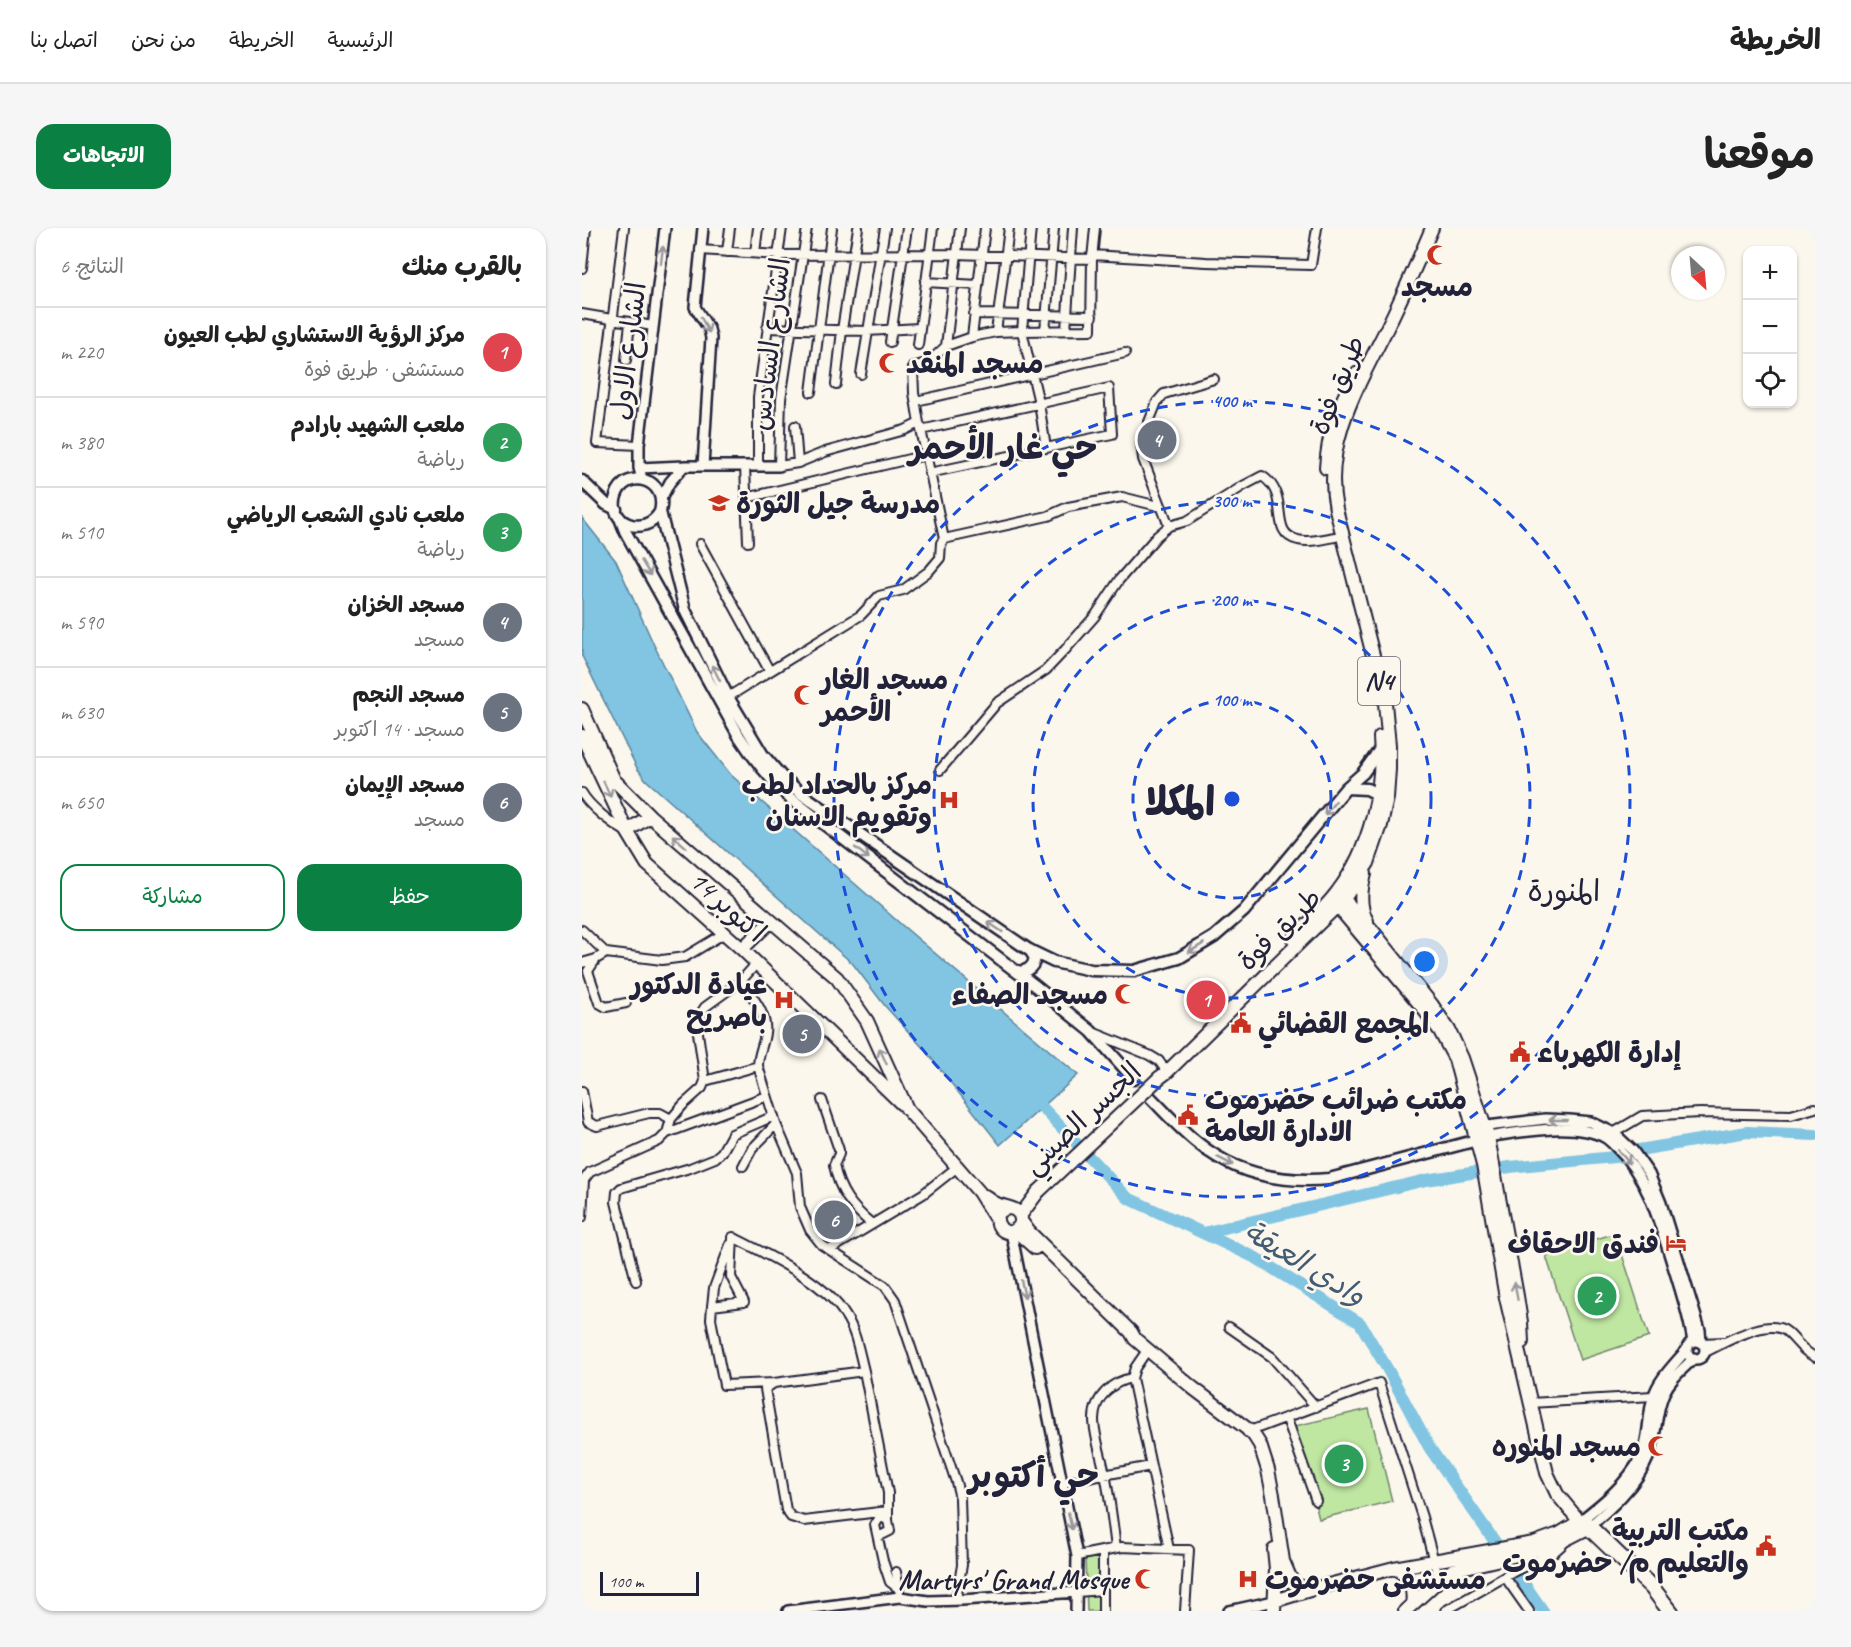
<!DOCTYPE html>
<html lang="ar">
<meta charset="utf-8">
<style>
:root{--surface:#fff;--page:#f6f6f6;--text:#222;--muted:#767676;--line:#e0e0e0;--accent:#0b8043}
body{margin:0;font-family:Caveat,"Playpen Sans Arabic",sans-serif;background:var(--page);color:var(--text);direction:rtl}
.controls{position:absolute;right:18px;top:18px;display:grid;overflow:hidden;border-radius:12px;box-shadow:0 2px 4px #0004}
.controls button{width:54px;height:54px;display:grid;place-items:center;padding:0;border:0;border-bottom:2px solid var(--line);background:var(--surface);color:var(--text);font:30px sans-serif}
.compass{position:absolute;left:1089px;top:18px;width:54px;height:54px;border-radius:50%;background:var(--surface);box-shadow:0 2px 4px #0004;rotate:154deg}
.scale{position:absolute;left:18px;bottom:15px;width:99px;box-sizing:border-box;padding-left:6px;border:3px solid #22223b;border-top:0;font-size:16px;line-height:21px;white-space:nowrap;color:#22223b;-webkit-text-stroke:4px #fbf7ec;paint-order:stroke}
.you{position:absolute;left:843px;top:734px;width:21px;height:21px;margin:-15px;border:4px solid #fff;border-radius:50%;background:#1a73e8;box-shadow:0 0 0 9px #1a73e833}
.badge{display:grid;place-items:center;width:39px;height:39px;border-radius:50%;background:var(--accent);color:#fff;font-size:20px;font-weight:700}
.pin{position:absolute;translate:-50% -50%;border:3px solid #fff;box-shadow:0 2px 6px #0006}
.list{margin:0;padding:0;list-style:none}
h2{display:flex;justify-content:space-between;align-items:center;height:78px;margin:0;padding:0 24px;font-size:26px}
h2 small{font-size:20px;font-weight:400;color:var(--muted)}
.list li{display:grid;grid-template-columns:39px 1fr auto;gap:18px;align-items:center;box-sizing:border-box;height:90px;padding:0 24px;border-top:2px solid var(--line)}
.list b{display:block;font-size:22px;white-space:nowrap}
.list p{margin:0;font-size:20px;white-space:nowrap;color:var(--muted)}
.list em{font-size:20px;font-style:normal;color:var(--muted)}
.actions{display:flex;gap:12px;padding:18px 24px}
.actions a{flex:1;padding:14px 0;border:2px solid var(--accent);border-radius:18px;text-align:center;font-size:21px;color:var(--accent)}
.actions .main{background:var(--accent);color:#fff}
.icon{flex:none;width:33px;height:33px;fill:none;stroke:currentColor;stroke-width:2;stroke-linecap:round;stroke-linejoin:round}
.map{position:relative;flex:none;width:1233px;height:1383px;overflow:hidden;direction:ltr;border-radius:18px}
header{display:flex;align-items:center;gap:36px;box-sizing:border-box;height:84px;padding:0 30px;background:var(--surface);border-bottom:2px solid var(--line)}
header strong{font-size:28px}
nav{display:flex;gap:33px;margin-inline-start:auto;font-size:21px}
.intro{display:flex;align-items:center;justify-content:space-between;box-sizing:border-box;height:144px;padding:0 36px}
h1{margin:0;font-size:42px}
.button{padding:15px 27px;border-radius:18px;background:var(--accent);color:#fff;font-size:21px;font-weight:700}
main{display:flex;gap:36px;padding:0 36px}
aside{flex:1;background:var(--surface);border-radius:18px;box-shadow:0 2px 4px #0004}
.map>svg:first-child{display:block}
.green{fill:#c0e7a2;stroke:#71846e;stroke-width:1.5}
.water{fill:#81c5e2;stroke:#5b849f;stroke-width:1.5}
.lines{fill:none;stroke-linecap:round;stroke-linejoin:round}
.river{stroke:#81c5e2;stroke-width:12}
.minor-casing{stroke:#22223b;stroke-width:12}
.tertiary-casing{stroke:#22223b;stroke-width:14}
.secondary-casing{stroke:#22223b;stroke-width:15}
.trunk-casing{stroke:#22223b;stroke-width:16}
.minor{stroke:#fbf7ec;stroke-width:8}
.tertiary{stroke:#fbf7ec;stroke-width:9}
.secondary{stroke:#fbf7ec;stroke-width:10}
.trunk{stroke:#fbf7ec;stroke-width:12}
.trunk-bridge-casing{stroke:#22223b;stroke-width:16;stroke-linecap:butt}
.trunk-bridge{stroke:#fbf7ec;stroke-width:12}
.oneway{stroke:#99979c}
.ring{fill:none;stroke:#1d4ed8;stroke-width:3;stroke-dasharray:10 8}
.labels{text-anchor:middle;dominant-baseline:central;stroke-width:5;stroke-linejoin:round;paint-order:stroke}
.shield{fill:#fbf7ec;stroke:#636270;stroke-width:1.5}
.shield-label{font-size:27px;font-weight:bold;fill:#22223b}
.poi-label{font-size:28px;font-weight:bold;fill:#22223b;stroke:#fbf7ec;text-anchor:start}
.street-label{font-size:28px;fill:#22223b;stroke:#fbf7ec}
.neighbourhood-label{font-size:30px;fill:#22223b;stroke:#fbf7ec}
.water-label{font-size:30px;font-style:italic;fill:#435b75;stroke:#fbf7ec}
.district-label{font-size:34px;font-weight:bold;fill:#22223b;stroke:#fbf7ec}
.town-label{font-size:40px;font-weight:bold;fill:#22223b;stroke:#fbf7ec}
.centre{fill:#1d4ed8;stroke:#fbf7ec;stroke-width:3}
.ring-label{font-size:18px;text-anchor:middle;font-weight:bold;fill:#1d4ed8;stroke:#fbf7ec;stroke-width:5;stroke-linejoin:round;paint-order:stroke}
</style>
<header>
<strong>الخريطة</strong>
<nav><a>الرئيسية</a><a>الخريطة</a><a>من نحن</a><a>اتصل بنا</a></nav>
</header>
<div class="intro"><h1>موقعنا</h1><a class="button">الاتجاهات</a></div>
<main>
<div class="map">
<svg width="1233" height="1383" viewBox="0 0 1233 1383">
<rect width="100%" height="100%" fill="#fbf7ec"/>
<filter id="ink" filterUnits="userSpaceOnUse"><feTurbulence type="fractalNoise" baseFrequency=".0167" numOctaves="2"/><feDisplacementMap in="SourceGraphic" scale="12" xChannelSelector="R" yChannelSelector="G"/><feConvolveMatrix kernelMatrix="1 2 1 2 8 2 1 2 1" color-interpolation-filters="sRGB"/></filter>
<g filter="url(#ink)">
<path class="green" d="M1033 1005 1067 1109 998 1132 964 1028Z
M787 1181 810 1273 737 1291 713 1198Z
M525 1323V1383H505L503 1329Z"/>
<path class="water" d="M0 290 34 333 72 417 115 504 149 547 321 698 496 847 418 917 342 821 303 778 271 736 64 552 55 540 0 428Z"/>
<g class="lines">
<path class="river" d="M460 879 546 970 674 1030 778 1095 806 1142 847 1219 961 1383
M621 1005 844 952 928 939 1043 928 1051 923 1165 904 1233 907"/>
<g class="minor-casing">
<path id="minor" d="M42 0 15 215 57 217
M225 0 199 171 197 238 216 235 243 224 323 202 337 195 332 165 331 139 347 134 364 118 390 109 414 104 440 103 509 102 510 31 513 0
M449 0 440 103 457 175 464 220
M118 22 197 27 374 26 510 31
M145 24 148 0
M173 25 176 0
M510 27 624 34 729 37 735 0
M0 40 4 0
M343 54 396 57
M0 86 71 98
M392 86 510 88
M185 100 285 103 337 100
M484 102 491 0
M463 103 472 0
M414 104 427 0
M390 109 403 0
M308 114 325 0
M336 117 351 0
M364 118 378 0
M44 132 48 95
M279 146 303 0
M254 156 260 102 276 0
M229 164 250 0
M334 173 543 125
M213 198 216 235
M339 202 527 160 530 206 347 245
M163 238 166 314
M176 238V169L200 0
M164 270 344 227
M587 298 561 231 559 214 575 174 582 166 632 151
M362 311 466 288 486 279 540 269 580 279
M118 316 187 442
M146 469 279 387 297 368 321 362 347 343 358 330 359 315 362 311 338 197
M358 542 415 475 464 442 483 422 513 388 537 352 575 308 587 298 605 293 661 258 680 248C710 267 685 305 716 312 727 315 741 311 753 309
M0 565C7 578 30 596 43 603
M0 702 24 725 80 732 103 729 141 706
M14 731 6 743 17 775 24 779 44 775
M0 735 14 731 24 725
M159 753C169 767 186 786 183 805 182 816 176 826 176 838L194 896 215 945 218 979 228 1002 240 1017 303 1058 313 1072 374 1254 378 1270 380 1337 374 1372
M513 805 567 827 577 833 585 844
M123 853 176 838
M0 863 6 894 15 898 67 885H78L89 891
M240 872 257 922V926L252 937C257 963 270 980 290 996
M85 905 185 868
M1028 907 1060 888 1118 885 1209 887 1233 880
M161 938 170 921 194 896
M0 989 2 952 8 944 77 913 85 905 89 891 101 877 120 860 123 853 115 798 117 788 123 779 159 753 174 736
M249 1021 341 966 374 940
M54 1053 34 974 35 964 39 960 108 940 133 930 140 924 150 906 192 888
M130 1078 132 1060 148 1017
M647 1099 690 1129 734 1179
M1120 1115 1141 1114
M566 1121 553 1140 550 1150 587 1321
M1123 1124C1143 1115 1186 1088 1205 1104 1215 1113 1221 1124 1233 1129
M192 1155 142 1157 129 1091 130 1078 162 1074 149 1049 151 1009C185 1027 243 1053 263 1087 274 1103 277 1124 282 1143
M948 1175 1071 1168
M705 1191 734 1273
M665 1204 797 1155 840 1289 857 1352
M480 1255 569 1238
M306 1283 222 1293 209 1289 204 1282 183 1161 192 1155 282 1143 306 1265V1292
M1006 1293 1071 1356 1092 1383
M1004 1301 1068 1362 1084 1383
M296 1309 308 1303 306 1292 298 1289 293 1297 301 1333 308 1354 316 1360
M534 1320C531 1296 528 1271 523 1246 520 1230 512 1207 512 1191 512 1169 531 1153 550 1150
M521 1323V1383
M495 1328 540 1319 607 1322 603 1383
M314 1344 317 1362
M923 1349 947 1383
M495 1364 521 1362
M863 1383 933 1343 971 1325 981 1316"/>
</g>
<g class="tertiary-casing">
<path id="tertiary" d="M121 0 113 79 127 101 129 110 121 238
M57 240 102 238H197
M60 251 57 240V217L83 0
M80 269 88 254 102 238
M897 899 963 891 988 892 1009 894 1032 905 1051 923 1067 946 1079 975 1118 1102 1119 1115
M906 909C938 904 994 893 1024 910 1027 912 1031 916 1034 919 1067 950 1078 997 1091 1038 1099 1063 1107 1088 1111 1114
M429 1004 495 1328 494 1383
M1105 1122a9 9 0 1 1 18 0a9 9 0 1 1-18 0Z
M998 1293C1021 1275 1045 1256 1059 1229 1068 1211 1065 1189 1071 1170 1076 1151 1094 1135 1106 1120
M1004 1301C1027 1282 1055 1257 1067 1228 1075 1208 1073 1185 1082 1165 1088 1151 1101 1141 1112 1130
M206 1383 318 1369 346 1373 380 1372 495 1364
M647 1383 692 1373"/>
</g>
<g class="secondary-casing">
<path id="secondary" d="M0 253 24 276 34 281
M78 284C63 310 25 296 34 268 43 239 87 250 78 284L103 382 146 469 181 527 199 548 221 567 447 722 472 734 509 742 552 743 597 730 632 709 662 683 764 560 781 545 799 520
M38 290 43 303 157 508C172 531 188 551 208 570L452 757 509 803 552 851
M764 560 785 561 801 569
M432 742C442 746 451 741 453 730L448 722
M567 868C583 884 599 902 617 916 654 946 700 955 747 951L903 910"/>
</g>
<g class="trunk-casing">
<path id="trunk" d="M744 240C746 204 756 178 774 146
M0 481 32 552 68 588 255 750 285 793 325 881 397 964 415 993
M0 508 45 603 65 636 160 721 320 876
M45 603 68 588
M783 646C779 660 777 679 785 693
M756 665 790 702 850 777 867 802 880 830 906 909 935 1068 939 1094 940 1114
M752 674 841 780 858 803 873 831 901 937 924 1070 965 1245 975 1266 1004 1301 969 1319 871 1342 859 1350 823 1383
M711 711C726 695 743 681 756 663 788 621 802 562 798 509
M160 721 188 694
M577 850 585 844 762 671 786 635 799 597 805 570 807 541V517L803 475 754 281C740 216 777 156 805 100 821 67 836 33 850 0
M403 968C407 971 410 974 415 976 423 980 440 979 439 993 439 996 437 999 435 1001 420 1014 403 984 427 980
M438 988 456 964
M439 993 447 1004 549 1104 553 1111 611 1160 668 1203 673 1209 678 1217 686 1242 691 1267 701 1333 710 1354 716 1358 731 1361
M433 1002 453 1020
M812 1340C826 1346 833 1361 830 1376
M692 1373 731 1361 812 1340 952 1315 977 1306 998 1293
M692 1383 694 1341 692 1321"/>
</g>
<use href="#minor" class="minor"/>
<use href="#tertiary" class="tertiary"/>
<use href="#secondary" class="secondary"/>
<use href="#trunk" class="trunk"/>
<g class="trunk-bridge-casing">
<path id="trunk-bridge" d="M456 964 577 850"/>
</g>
<use href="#trunk-bridge" class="trunk-bridge"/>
</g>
<defs><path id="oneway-shaft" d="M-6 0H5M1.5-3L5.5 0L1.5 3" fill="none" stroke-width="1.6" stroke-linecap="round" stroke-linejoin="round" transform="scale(1.5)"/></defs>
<g class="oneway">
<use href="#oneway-shaft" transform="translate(80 27) rotate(-83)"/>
<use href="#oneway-shaft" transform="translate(123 97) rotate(62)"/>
<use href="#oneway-shaft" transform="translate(64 340) rotate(59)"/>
<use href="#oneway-shaft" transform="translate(134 445) rotate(-117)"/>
<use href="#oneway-shaft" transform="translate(25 561) rotate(65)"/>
<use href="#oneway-shaft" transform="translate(748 580) rotate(130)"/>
<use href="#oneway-shaft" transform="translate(97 613) rotate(-139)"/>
<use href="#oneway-shaft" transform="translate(280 625) rotate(38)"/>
<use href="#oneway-shaft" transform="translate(413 699) rotate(-146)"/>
<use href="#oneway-shaft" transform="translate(614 720) rotate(149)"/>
<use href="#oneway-shaft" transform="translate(301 828) rotate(-114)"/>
<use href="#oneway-shaft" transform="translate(976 892) rotate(-180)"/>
<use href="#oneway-shaft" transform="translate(1042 929) rotate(49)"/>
<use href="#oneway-shaft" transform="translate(643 933) rotate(27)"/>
<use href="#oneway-shaft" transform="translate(441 1061) rotate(78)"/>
<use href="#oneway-shaft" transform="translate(934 1063) rotate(-100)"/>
<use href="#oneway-shaft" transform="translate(488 1293) rotate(78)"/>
</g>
</g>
<g class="ring">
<circle cx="650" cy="571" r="99"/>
<circle cx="650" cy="571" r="199"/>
<circle cx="650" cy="571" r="298"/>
<circle cx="650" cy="571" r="398"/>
</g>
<defs>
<g id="mosque-bare" transform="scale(1.62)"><path d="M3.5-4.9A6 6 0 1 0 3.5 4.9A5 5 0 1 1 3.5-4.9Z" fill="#c8321e" stroke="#fbf7ec" stroke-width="2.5" paint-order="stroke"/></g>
<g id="school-bare" transform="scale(1.62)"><path d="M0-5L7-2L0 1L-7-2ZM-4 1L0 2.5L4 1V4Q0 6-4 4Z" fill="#c8321e" stroke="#fbf7ec" stroke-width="2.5" paint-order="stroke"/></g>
<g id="hospital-bare" transform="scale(1.62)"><path d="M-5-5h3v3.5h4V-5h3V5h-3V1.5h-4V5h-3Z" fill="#c8321e" stroke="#fbf7ec" stroke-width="2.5" paint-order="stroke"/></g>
<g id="civic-bare" transform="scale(1.62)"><path d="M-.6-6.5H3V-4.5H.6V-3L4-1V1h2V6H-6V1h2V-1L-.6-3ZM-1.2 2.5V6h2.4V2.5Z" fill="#c8321e" stroke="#fbf7ec" stroke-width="2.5" paint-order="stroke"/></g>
<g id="hotel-bare" transform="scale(1.62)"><path d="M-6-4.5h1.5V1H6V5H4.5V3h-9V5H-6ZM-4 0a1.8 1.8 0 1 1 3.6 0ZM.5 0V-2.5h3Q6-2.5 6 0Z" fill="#c8321e" stroke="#fbf7ec" stroke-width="2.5" paint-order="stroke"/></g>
</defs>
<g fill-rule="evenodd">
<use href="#mosque-bare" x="855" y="27"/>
<use href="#mosque-bare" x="307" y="135"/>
<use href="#school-bare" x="137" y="275"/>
<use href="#mosque-bare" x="222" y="467"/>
<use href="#hospital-bare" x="367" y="572"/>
<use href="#mosque-bare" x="543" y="766"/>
<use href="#hospital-bare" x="202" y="772"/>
<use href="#civic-bare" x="659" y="795"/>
<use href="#civic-bare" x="938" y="824"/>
<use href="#civic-bare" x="606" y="887"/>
<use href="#hotel-bare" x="1094" y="1015"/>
<use href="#mosque-bare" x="1076" y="1218"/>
<use href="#civic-bare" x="1184" y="1318"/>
<use href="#mosque-bare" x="563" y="1351"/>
<use href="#hospital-bare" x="666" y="1351"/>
</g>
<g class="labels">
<rect class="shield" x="776" y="429" width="42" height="48" rx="4.5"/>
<g class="shield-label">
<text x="797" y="453">N4</text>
</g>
<g class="poi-label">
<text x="855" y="58" text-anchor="middle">مسجد</text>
<text x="324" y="135">مسجد المنقد</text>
<text x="154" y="275">مدرسة جيل الثورة</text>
<text x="239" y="451">مسجد الغار<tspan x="239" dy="32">الأحمر</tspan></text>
<text x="350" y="556" text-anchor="end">مركز بالحداد لطب<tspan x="350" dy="32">وتقويم الاسنان</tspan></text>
<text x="185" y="756" text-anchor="end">عيادة الدكتور<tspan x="185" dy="32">باصريح</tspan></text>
<text x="526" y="766" text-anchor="end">مسجد الصفاء</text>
<text x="676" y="795">المجمع القضائي</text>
<text x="955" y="824">إدارة الكهرباء</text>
<text x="623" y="871">مكتب ضرائب حضرموت<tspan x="623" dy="32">الادارة العامة</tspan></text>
<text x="1077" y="1015" text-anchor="end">فندق الاحقاف</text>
<text x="1059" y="1218" text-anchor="end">مسجد المنوره</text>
<text x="1167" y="1302" text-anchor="end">مكتب التربية<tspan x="1167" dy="32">والتعليم م/ حضرموت</tspan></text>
<text x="546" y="1351" text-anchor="end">Martyrs' Grand Mosque</text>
<text x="683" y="1351">مستشفى حضرموت</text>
</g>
<g class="street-label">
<text transform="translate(188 116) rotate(-83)">الشارع السادس</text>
<text transform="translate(46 123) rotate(-83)">الشارع الاول</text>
<text transform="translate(755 157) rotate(-68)">طريق فوة</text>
<text transform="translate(146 678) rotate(42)">14 اكتوبر</text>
<text transform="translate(697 701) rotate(-44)">طريق فوة</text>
<text transform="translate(500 890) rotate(-43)">الجسر الصيني</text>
</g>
<g class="neighbourhood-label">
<text x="982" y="663">المنورة</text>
</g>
<g class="water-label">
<text transform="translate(723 1035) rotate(31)">وادي العيقة</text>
</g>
<g class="district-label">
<text x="421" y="219">حي غار الأحمر</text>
<text x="452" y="1247">حي أكتوبر</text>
</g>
<g class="town-label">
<text x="598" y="574">المكلا</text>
</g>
</g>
<circle cx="650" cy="571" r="9" class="centre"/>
<g class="ring-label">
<text x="650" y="179">400 m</text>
<text x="650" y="279">300 m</text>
<text x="650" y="378">200 m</text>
<text x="650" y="478">100 m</text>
</g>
</svg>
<div class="controls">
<button>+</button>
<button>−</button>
<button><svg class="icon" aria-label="locate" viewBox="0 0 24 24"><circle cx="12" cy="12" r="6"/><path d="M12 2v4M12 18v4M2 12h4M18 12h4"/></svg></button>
</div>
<svg class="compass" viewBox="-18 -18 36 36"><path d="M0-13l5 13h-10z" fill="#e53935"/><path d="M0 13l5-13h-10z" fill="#767676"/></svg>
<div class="scale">100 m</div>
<div class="you"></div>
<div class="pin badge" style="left:624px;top:772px;background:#e0444e">1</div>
<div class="pin badge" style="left:1015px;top:1068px;background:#2e9e5b">2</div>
<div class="pin badge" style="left:762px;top:1236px;background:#2e9e5b">3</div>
<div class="pin badge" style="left:575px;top:212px;background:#6b7280">4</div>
<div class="pin badge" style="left:220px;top:806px;background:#6b7280">5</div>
<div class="pin badge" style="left:252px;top:992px;background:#6b7280">6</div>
</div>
<aside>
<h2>بالقرب منك<small>النتائج: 6</small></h2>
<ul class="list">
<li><span class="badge" style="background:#e0444e">1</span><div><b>مركز الرؤية الاستشاري لطب العيون</b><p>مستشفى · طريق فوة</p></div><em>220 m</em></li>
<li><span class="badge" style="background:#2e9e5b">2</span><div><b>ملعب الشهيد بارادم</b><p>رياضة</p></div><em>380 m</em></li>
<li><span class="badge" style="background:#2e9e5b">3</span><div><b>ملعب نادي الشعب الرياضي</b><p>رياضة</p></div><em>510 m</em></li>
<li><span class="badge" style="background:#6b7280">4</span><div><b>مسجد الخزان</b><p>مسجد</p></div><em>590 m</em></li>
<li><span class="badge" style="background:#6b7280">5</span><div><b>مسجد النجم</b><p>مسجد · 14 اكتوبر</p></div><em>630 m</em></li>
<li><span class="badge" style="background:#6b7280">6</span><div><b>مسجد الإيمان</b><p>مسجد</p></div><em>650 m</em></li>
</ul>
<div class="actions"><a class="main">حفظ</a><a>مشاركة</a></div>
</aside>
</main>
